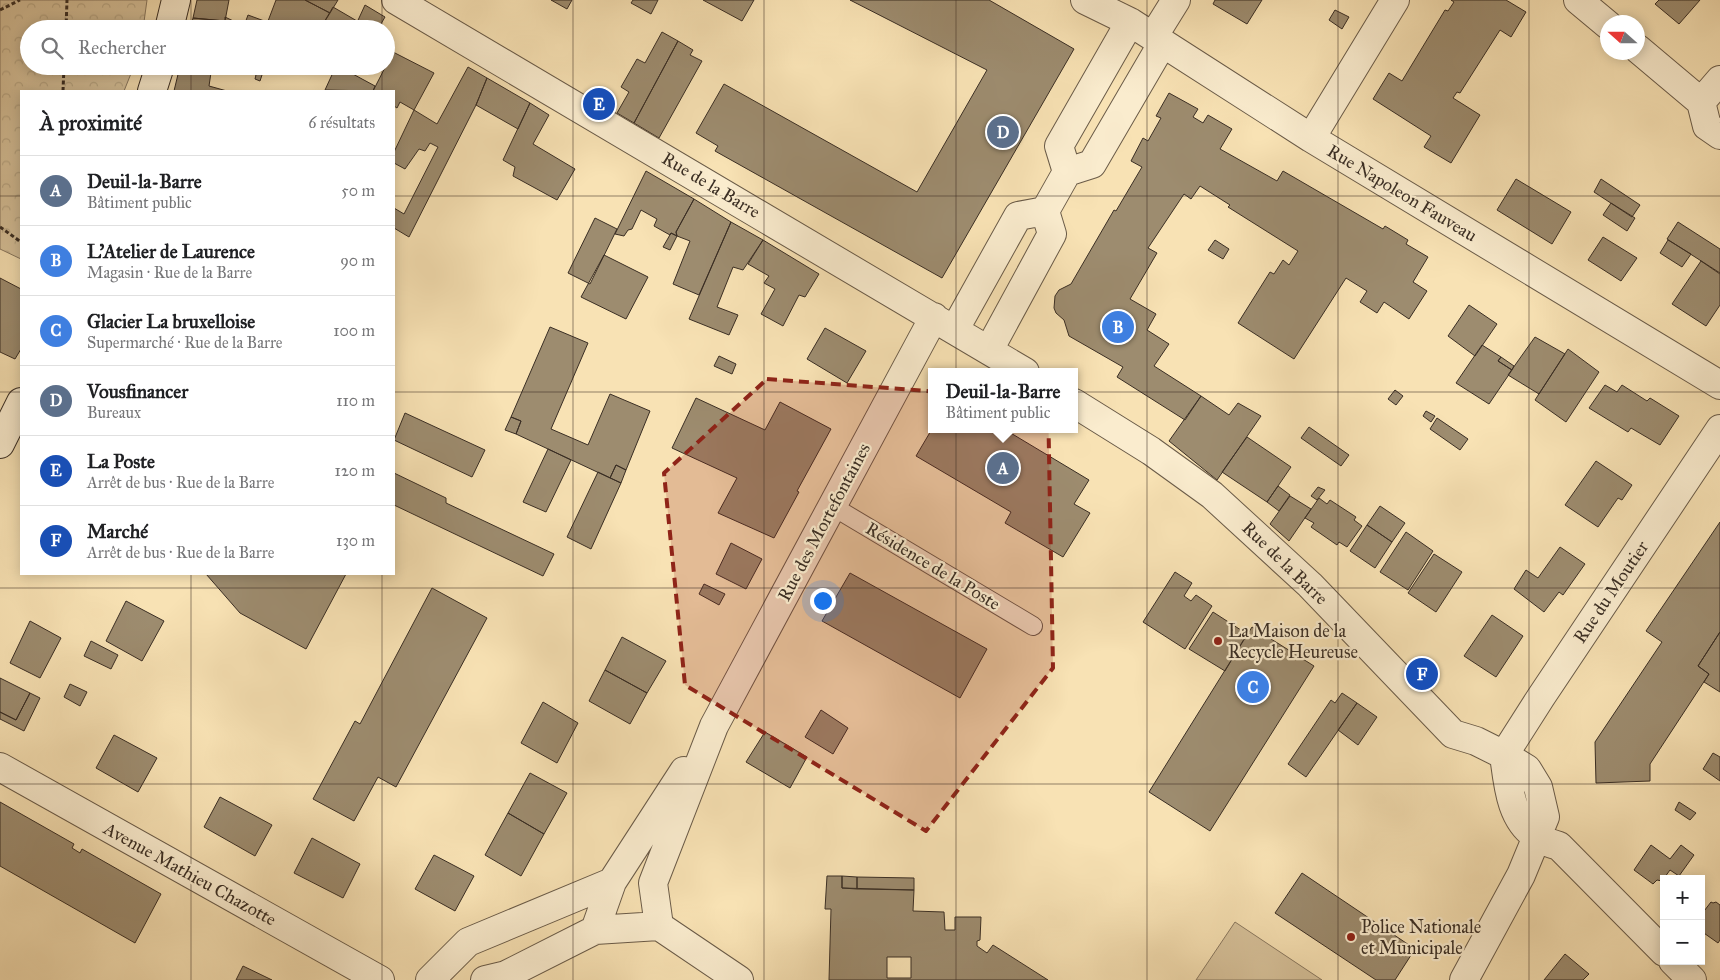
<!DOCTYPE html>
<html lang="fr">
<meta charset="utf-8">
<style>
:root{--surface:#fff;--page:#f2f2f2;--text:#202124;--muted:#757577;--line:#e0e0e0;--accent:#0b8043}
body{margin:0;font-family:"IM FELL Great Primer",serif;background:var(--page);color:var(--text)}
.controls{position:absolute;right:15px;bottom:15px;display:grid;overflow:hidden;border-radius:0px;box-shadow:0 2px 12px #0003}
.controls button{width:45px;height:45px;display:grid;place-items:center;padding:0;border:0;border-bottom:1px solid var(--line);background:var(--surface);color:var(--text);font:25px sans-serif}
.compass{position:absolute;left:1600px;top:15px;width:45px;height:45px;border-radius:50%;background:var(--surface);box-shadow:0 2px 12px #0003;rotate:291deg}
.you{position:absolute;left:822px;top:600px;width:18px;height:18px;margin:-12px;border:4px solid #fff;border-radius:50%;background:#1a73e8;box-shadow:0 0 0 8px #1a73e833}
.badge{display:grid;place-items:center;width:32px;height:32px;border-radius:50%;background:var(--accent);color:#fff;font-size:16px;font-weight:700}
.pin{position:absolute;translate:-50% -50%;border:2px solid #fff;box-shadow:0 1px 5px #0006}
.popup{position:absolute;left:928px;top:368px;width:150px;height:65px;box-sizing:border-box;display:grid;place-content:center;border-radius:0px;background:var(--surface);filter:drop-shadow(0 1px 4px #0005);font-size:16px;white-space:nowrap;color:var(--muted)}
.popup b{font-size:19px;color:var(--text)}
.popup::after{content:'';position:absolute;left:50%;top:100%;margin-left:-10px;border:10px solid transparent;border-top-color:var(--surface)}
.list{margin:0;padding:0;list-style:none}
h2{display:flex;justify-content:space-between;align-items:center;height:65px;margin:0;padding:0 20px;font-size:21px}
h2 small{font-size:16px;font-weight:400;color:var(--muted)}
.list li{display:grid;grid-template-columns:32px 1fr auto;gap:15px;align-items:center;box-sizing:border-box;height:70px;padding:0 20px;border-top:1px solid var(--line)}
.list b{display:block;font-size:19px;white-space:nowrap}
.list p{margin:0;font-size:16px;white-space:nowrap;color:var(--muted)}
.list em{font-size:16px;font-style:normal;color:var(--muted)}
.icon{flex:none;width:28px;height:28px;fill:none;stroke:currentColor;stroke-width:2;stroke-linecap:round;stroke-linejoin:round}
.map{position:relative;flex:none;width:1720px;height:980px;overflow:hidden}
.search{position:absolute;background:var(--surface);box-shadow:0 2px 12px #0003;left:20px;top:20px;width:375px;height:55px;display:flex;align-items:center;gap:12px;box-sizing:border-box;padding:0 18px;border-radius:28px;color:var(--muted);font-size:19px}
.panel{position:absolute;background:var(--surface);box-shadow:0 2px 12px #0003;left:20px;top:90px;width:375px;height:485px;border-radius:0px}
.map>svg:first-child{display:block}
.green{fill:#d8c39c;stroke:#897860}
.park{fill:url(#park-crowns);stroke:#897860}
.building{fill:#9d8c6f;stroke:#3a2e24;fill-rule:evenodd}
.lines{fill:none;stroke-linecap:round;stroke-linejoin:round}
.lane-casing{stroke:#6a5b48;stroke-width:20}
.street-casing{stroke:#6a5b48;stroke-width:30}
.secondary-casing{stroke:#3a2e24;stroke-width:30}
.path{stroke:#3a2e24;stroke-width:3;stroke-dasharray:4 2.5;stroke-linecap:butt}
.lane{stroke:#faecce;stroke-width:18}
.street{stroke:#faecce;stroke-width:28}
.secondary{stroke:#faecce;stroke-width:28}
.marked{fill:#8f2418;fill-opacity:0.2;stroke:#8f2418;stroke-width:4;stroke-dasharray:10 6;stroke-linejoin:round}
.grid{fill:none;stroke:#3a2e24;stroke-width:1;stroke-opacity:0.55}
.poi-dot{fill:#8f2418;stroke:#faecce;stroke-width:2}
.labels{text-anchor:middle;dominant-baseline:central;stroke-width:4.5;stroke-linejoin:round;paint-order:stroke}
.street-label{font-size:18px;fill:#3a2e24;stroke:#faecce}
.poi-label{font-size:18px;fill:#3a2e24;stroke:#faecce;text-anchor:start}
</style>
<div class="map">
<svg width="1720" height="980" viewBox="0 0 1720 980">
<defs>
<pattern id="park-crowns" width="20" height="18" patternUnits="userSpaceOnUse" patternTransform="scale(1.25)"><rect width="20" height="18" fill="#d8c39c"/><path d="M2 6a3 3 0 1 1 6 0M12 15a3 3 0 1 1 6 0" fill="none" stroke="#baa886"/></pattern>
</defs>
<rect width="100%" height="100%" fill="#f8e2b4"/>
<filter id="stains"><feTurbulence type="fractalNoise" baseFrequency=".004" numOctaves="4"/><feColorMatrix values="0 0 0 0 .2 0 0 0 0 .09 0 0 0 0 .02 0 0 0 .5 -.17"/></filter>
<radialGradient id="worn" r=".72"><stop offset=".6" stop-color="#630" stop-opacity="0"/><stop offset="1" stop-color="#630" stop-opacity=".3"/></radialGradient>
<path class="green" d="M1235 922 1322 980H1196Z"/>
<path class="park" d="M0 0H147L143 29H29V66H134L124 91H21V259L0 249Z"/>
<path class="building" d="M197 0H229L225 21 193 18Z
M276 0H305L330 13 320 29H265Z
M305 0H338L330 13Z
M551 0H572L567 9Z
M633 0H658L651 14 631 3Z
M703 0H754L742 21Z
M850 0H989L1074 49 942 278 715 151 718 146 696 133 724 84 917 192 987 70Z
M1215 0H1262L1247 24 1213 4Z
M1451 0H1506L1526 12 1511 37 1500 30 1460 93 1457 92 1453 98 1480 115 1451 163 1424 147 1431 136 1373 99 1389 73 1402 81 1445 10 1448 11 1454 2Z
M1659 0H1700L1679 24 1655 4Z
M365 5 385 17 378 29H354Z
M333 7 357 21 354 29H320Z
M1335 10 1349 17 1342 29 1329 20Z
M248 15 267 22 265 29H250L244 26Z
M225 17 250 29H190L193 18 225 21Z
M662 32 678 41 634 123 617 113 629 92 621 87 637 59 645 63Z
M678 41 693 50 690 55 702 61 659 138 634 123Z
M393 52 434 73 414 110 400 102 397 108 394 106V91H373Z
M180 66H212L209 86 227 91H174Z
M239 66H265L260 81 255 79 256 75 238 69Z
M336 66H354L351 73 375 86 373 91 325 90Z
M468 67 487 78 476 105 409 237 394 228V208L404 214 438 147 430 143 425 151 419 149 405 169 394 163V152L414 110 437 124Z
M487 78 530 103 518 129 476 105Z
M1169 93 1198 109 1193 117 1203 123 1208 115 1232 129 1220 149 1277 181 1283 171 1383 229 1385 226 1408 240 1406 244 1428 257 1413 282 1427 291 1409 319 1384 302 1377 313 1360 302 1367 291 1346 278 1294 359 1238 323 1270 272 1274 274 1283 260 1289 265 1298 251 1228 207 1230 205 1200 186 1191 199 1184 194 1148 248 1157 253 1130 299 1156 314 1147 330 1169 344 1154 366 1201 396 1185 420 1117 377 1123 367 1069 336 1064 320 1056 313 1054 308 1055 296 1059 290 1071 284 1114 210 1116 211 1142 167 1131 161 1143 138 1148 141 1161 118 1156 116Z
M530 103 549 115 533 144 575 169 557 200 513 176 515 167 503 160Z
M646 171 694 199 676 232 677 236 671 233 670 235 654 226 657 219 641 210 632 229 628 230 624 236 615 234Z
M1516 179 1571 212 1552 244 1497 210Z
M1601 179 1640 205 1632 217 1594 192Z
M694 199 731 222 699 295 673 284 690 241 677 236 676 232Z
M1611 203 1635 218 1627 231 1603 215Z
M595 218 617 229 590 284 568 273Z
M731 222 763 240 743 270 733 267 717 307 738 315 729 335 689 319Z
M1678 222 1720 249V273L1667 239Z
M671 233 677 236 670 250 663 247Z
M1603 237 1637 258 1621 281 1588 260Z
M763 240 819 274 805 297 799 295 783 326 761 314 775 289 764 283 769 276 748 264Z
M1215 240 1229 249 1223 259 1208 250Z
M1668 240 1691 254 1682 267 1660 253Z
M604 255 648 277 626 319 581 297Z
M1701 261 1720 274V305L1706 326 1672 304Z
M0 278 21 289V349L15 359 0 352Z
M1469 305 1497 324 1475 356 1448 336Z
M550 327 588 343 551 429 588 445 610 394 650 411 626 470 616 465 610 478 516 434 521 421 511 417Z
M825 328 866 351 847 383 807 359Z
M1535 337 1565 354 1539 394 1508 375Z
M1482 345 1501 357 1498 361 1512 370 1489 404 1456 383Z
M1568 349 1599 372 1566 422 1535 400Z
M719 356 736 364 732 374 714 366Z
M1501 357 1514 366 1512 370 1498 361Z
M1605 385 1617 392 1622 385 1647 401 1650 398 1679 416 1660 445 1631 428 1628 432 1589 408Z
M1395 390 1403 396 1396 405 1388 399Z
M1201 396 1229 415 1238 403 1261 416 1217 480 1169 441Z
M696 398 765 430 780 402 831 429 797 491 799 492 774 538 718 513 737 478 672 448Z
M1426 411 1435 416 1431 422 1423 416Z
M405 413 485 450 472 477 394 440Z
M511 417 521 421 516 434 505 430Z
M1437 418 1468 439 1460 450 1430 429Z
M1309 427 1349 455 1341 466 1301 438Z
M932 429H1004L1089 480 1074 504 1090 513 1063 557 1005 523 1011 512 916 456Z
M1247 437 1291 467 1267 502 1222 472Z
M548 449 571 460 546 512 523 502Z
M1596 461 1632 485 1622 500 1618 498 1598 527 1565 505Z
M616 465 626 470 621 483 610 478Z
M598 472 621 483 591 549 567 537Z
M394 473 446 498V503L554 554 543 576 394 505Z
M1278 486 1290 495 1279 511 1267 502Z
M1318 487 1325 490 1317 500 1311 496Z
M1290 496 1311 509 1289 541 1270 524Z
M1319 498 1327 504 1330 500 1356 517 1354 520 1362 526 1347 547 1339 542 1337 545 1311 527 1314 523 1305 518Z
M1380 506 1405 523 1392 542 1367 525Z
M1720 522V632L1698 666 1709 674 1650 764V781L1596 783 1595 742 1662 642 1646 631Z
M1367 525 1392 542 1375 568 1350 551Z
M1406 532 1433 551 1408 590 1380 572Z
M731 543 762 559 746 589 716 574Z
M1560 547 1585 564 1563 595 1559 592 1544 612 1514 589 1526 570 1538 578Z
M1434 554 1462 572 1436 612 1408 593Z
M1175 572 1192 583 1184 596 1191 601 1196 595 1212 606 1185 649 1143 622Z
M850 573 987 649 960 698 822 621Z
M206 574H346L306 649 240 613Z
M704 584 725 594 719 605 699 594Z
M432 588 487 618 396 787 378 777 354 821 313 799 355 721 360 724Z
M126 601 164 621 142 661 106 641Z
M1213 612 1247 634 1225 671 1189 649Z
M1492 615 1523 636 1496 677 1464 656Z
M30 621 61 638 40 678 10 663Z
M1252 627 1314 666 1210 831 1149 792Z
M1720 632V692L1704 682 1709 674 1698 666Z
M622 637 666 661 647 693 605 670Z
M91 641 118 655 111 669 84 656Z
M605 670 647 693 630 724 589 701Z
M0 678 30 693 16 720 0 712Z
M70 684 87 692 80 706 64 697Z
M30 693 40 698 24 731 0 719V712L16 720Z
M1342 693 1357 703 1306 777 1288 764 1331 700 1335 703Z
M543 702 578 723 557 763 521 743Z
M1357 703 1377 717 1358 745 1338 730Z
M821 710 848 728 833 754 805 737Z
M765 732 807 757 790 788 746 762Z
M114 735 157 758 138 792 96 768Z
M1713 753 1720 757V781L1703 769Z
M530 773 567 793 544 834 508 813Z
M220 797 272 825 255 856 204 827Z
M0 802 74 844 72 848 80 853 82 849 161 894 135 943 0 866Z
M1679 802 1696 813 1690 820 1675 810Z
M508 813 544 834 521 876 485 855Z
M312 838 360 864 343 898 294 873Z
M1651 845 1670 859 1681 845 1694 855 1679 876 1670 870 1662 881 1657 880 1653 884 1634 870Z
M434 855 474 876 455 911 415 889Z
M1302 873 1415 949 1395 980H1376L1275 913Z
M827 876H842V888L914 890 913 911 944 912 945 930H955V917H981L980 940 977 941V946L987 953 993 945 1048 980H829L831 909H825ZM887 957H911V978H887Z
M842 876 857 877V889L842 888Z
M857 877 914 878V890L857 889Z
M1711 902 1713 903 1716 902 1720 905V940L1718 943 1701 931V915Z
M1565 954 1589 974 1583 980H1544Z
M243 966 272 980H236Z"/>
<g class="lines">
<g class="lane-casing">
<path id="lane" d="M832 506 1033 626"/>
</g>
<g class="street-casing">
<path id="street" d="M396 0 1025 372
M1085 0 1130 22 1311 138 1720 385
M1578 0 1608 25
M1153 37 1176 0
M1638 49 1701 102 1707 126 1720 135
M1701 102 1720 80
M1311 138 1395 0
M1067 172 1059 146 1130 22
M955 329 1018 216 1045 211
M989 350 1052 234 1045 211 1067 172 1092 164 1162 44
M1074 403 1151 451 1212 495 1310 585 1453 734 1476 741 1504 755 1527 769 1538 787 1545 817 1521 875 1464 980
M0 767 380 980
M612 882 684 771
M659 926 653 883 714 726 934 317
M595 930 659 926 739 980
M1664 952 1559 846C1552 844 1543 841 1537 837 1510 820 1508 784 1504 755L1541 697 1720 429
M1673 961 1692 980
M430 980 468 942 612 882 595 930 506 975 485 980"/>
</g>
<g class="secondary-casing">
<path id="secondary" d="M169 29 176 0
M152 91 160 66
M0 444 21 402"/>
</g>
<path class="path" d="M0 10 20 0
M66 29 67 0
M63 91 64 66
M0 227 21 242"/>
<use href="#lane" class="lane"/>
<use href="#street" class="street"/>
<use href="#secondary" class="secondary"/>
</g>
<path class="marked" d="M767 379 1048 400 1053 668 926 831 685 685 664 473Z"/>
<path class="grid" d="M191 0V29M382 0V29M573 0V980M764 0V980M956 0V980M1147 0V980M1338 0V980M1529 0V980M191 66V91M382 66V91M0 196H21M394 196H1720M0 392H21M394 392H1720M191 574V980M382 574V980M0 588H1720M0 784H1720"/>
<g class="poi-dot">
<circle cx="1218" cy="641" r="5"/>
<circle cx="1351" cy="937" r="5"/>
</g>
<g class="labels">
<g class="street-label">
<text transform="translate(711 185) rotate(31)">Rue de la Barre</text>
<text transform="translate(1402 193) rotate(31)">Rue Napoleon Fauveau</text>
<text transform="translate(824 522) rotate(-62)">Rue des Mortefontaines</text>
<text transform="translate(1285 563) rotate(44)">Rue de la Barre</text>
<text transform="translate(933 566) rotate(31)">Résidence de la Poste</text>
<text transform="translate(1611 592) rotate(-56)">Rue du Moutier</text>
<text transform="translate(190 874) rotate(29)">Avenue Mathieu Chazotte</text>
</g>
<g class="poi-label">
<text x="1228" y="631">La Maison de la<tspan x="1228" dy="21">Recycle Heureuse</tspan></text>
<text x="1361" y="927">Police Nationale<tspan x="1361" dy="21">et Municipale</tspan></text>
</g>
</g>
<rect width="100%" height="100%" filter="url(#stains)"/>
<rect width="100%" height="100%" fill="url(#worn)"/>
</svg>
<div class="controls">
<button>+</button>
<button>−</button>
</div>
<svg class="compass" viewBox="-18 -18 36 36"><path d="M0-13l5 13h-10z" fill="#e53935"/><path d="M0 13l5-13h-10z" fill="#757577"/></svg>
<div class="you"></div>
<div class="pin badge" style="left:1003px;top:468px;background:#5c6f8a">A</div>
<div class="popup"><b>Deuil-la-Barre</b>Bâtiment public</div>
<div class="pin badge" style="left:1118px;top:327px;background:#3f7fe0">B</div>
<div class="pin badge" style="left:1253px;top:687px;background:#3f7fe0">C</div>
<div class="pin badge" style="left:1003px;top:132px;background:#5c6f8a">D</div>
<div class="pin badge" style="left:599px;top:104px;background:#1a4fb4">E</div>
<div class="pin badge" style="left:1422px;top:674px;background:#1a4fb4">F</div>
<div class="search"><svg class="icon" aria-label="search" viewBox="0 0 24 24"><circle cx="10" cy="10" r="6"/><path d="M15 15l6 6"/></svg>Rechercher</div>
<section class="panel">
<h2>À proximité<small>6 résultats</small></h2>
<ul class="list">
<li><span class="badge" style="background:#5c6f8a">A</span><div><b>Deuil-la-Barre</b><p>Bâtiment public</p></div><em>50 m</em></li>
<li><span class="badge" style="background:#3f7fe0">B</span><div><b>L'Atelier de Laurence</b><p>Magasin · Rue de la Barre</p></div><em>90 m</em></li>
<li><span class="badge" style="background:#3f7fe0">C</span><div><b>Glacier La bruxelloise</b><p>Supermarché · Rue de la Barre</p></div><em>100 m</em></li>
<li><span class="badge" style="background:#5c6f8a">D</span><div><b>Vousfinancer</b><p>Bureaux</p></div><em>110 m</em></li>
<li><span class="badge" style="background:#1a4fb4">E</span><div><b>La Poste</b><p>Arrêt de bus · Rue de la Barre</p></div><em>120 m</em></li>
<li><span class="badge" style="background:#1a4fb4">F</span><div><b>Marché</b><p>Arrêt de bus · Rue de la Barre</p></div><em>130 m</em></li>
</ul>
</section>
</div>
